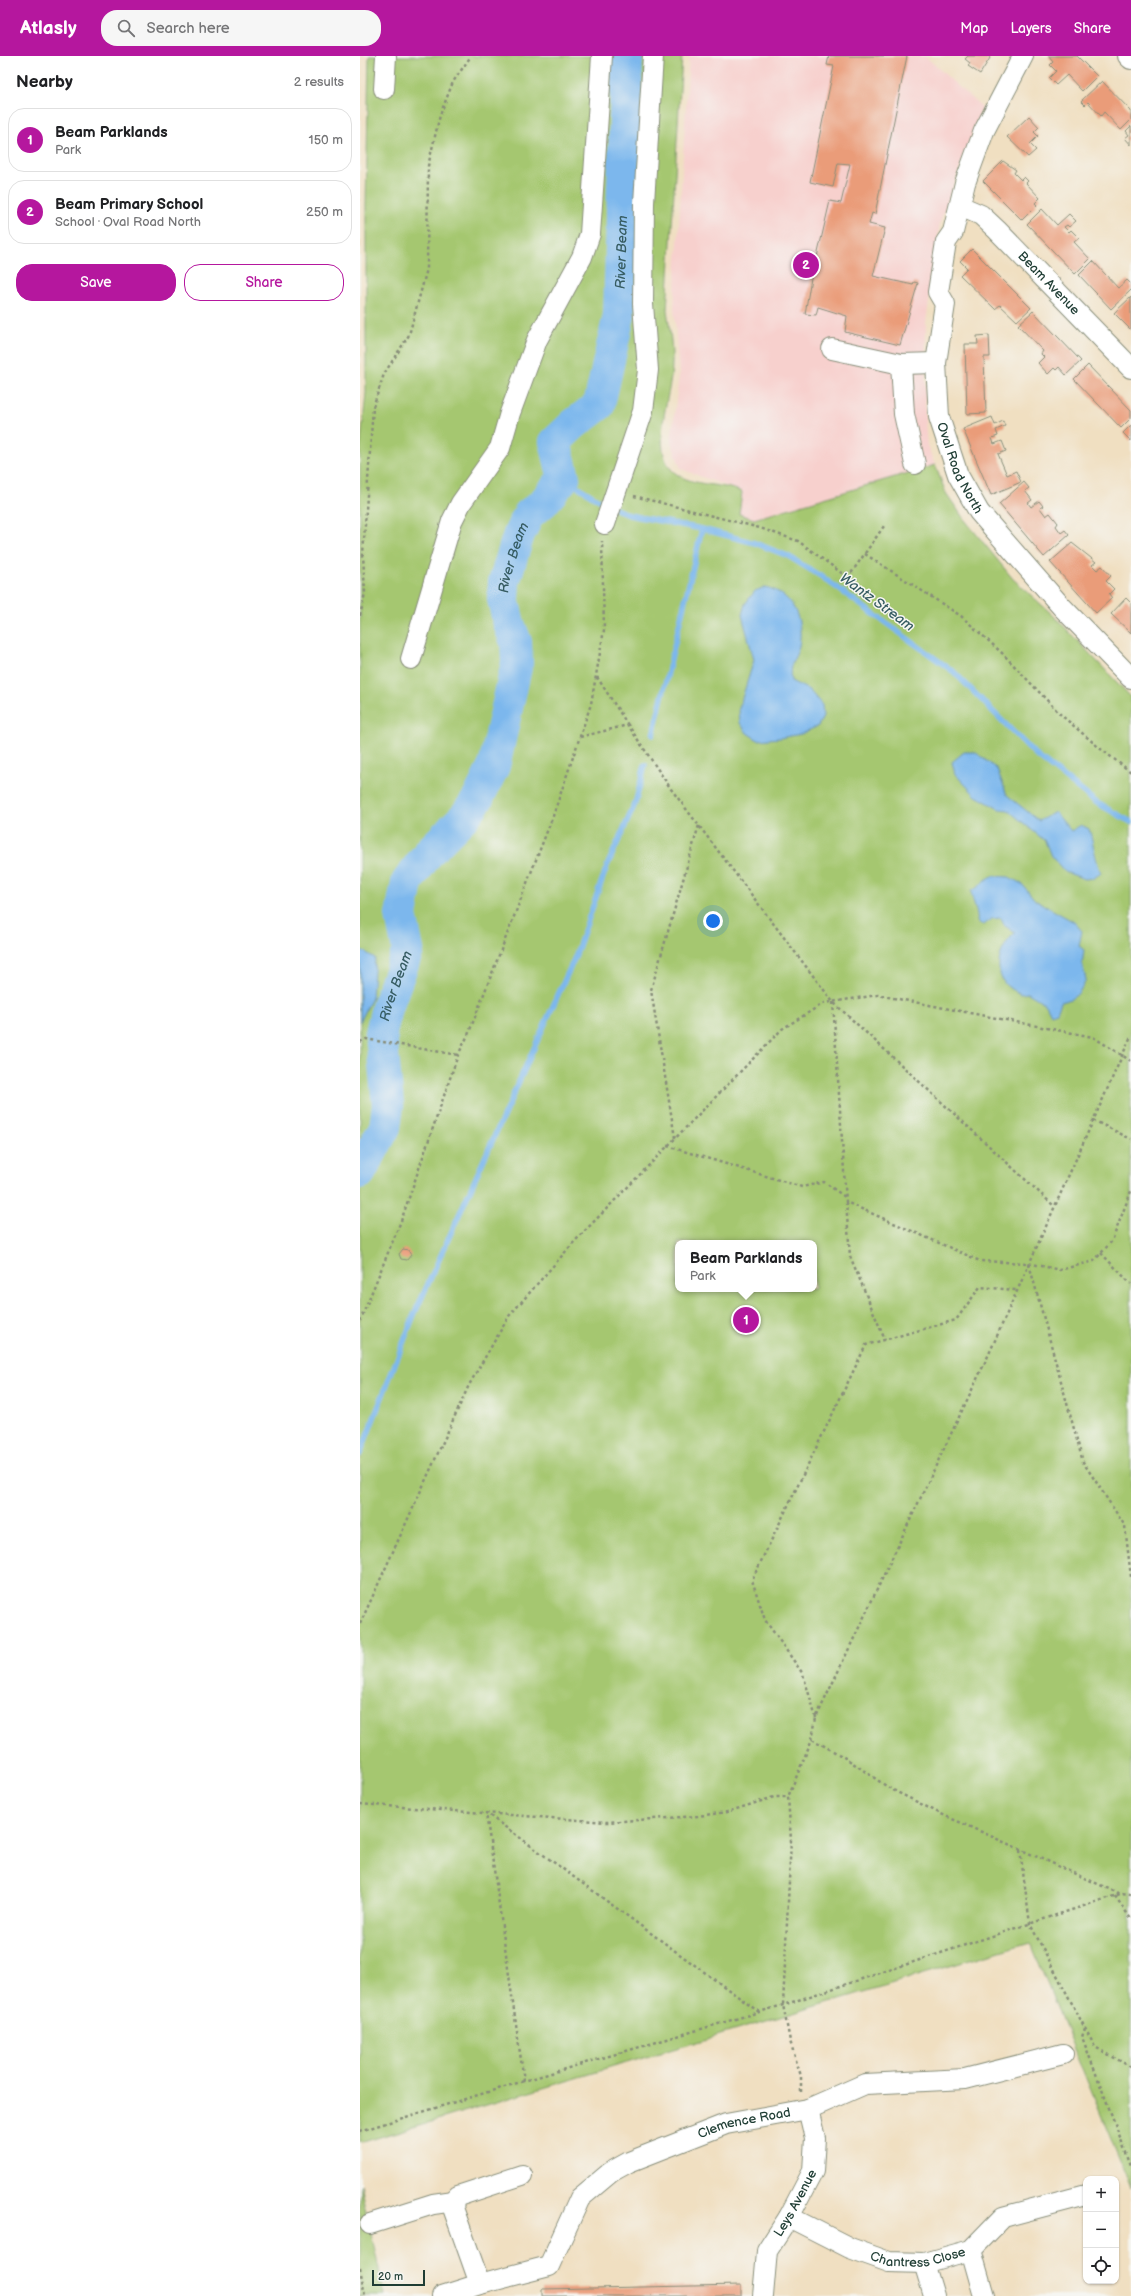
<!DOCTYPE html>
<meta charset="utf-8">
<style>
:root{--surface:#fff;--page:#f6f6f6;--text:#202124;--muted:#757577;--line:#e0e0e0;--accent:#b5179e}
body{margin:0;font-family:"Balsamiq Sans",sans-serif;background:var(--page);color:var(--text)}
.controls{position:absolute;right:12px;bottom:12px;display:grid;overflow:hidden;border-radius:8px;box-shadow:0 1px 3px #0004}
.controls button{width:36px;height:36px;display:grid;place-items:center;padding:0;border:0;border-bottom:1px solid var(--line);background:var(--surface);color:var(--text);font:20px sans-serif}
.scale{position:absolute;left:12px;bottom:10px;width:53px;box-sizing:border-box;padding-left:4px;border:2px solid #1f3d34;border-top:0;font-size:11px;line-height:14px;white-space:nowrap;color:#1f3d34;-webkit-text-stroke:3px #f6f6f2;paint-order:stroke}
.you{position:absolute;left:353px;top:865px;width:14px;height:14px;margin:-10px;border:3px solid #fff;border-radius:50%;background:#1a73e8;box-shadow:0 0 0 6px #1a73e833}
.badge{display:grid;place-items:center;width:26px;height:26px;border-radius:50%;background:var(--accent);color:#fff;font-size:13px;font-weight:700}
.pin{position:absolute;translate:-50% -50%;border:2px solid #fff;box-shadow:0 1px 4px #0006}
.popup{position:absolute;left:315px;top:1184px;width:142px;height:52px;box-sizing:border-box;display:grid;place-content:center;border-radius:8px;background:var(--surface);filter:drop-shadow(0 1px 3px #0005);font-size:13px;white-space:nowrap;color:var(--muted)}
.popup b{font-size:15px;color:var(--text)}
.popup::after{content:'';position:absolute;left:50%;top:100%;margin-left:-8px;border:8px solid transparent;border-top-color:var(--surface)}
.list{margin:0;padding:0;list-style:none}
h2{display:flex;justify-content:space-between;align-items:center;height:52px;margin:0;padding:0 16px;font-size:17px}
h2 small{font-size:13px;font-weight:400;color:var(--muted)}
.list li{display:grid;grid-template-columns:26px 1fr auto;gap:12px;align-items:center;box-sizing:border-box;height:64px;margin:0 8px 8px;padding:0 8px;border:1px solid var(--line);border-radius:16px}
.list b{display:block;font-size:15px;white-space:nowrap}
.list p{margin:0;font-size:13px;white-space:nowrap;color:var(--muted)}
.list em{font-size:13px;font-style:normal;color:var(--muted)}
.actions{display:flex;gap:8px;padding:12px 16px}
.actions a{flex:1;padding:9px 0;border:1px solid var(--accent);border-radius:16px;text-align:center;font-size:14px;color:var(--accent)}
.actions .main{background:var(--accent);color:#fff}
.icon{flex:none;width:22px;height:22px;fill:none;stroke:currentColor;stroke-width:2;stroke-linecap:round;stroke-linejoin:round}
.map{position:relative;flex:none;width:771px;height:2240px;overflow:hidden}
header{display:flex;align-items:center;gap:24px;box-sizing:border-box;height:56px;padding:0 20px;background:var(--accent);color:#fff}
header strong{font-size:19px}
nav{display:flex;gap:22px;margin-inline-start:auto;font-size:14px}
.search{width:280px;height:36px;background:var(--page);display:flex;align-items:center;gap:10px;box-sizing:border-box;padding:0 14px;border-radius:16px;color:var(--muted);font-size:15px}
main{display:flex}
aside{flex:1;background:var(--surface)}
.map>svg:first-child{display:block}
.built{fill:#f7d0cd}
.green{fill:#a5c76f;stroke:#628252;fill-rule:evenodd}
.water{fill:#7cb7ed;stroke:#4e7a90}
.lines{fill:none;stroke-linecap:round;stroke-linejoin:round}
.stream{stroke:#7cb7ed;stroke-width:5.5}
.river{stroke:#7cb7ed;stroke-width:32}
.building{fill:#ea9c79}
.minor-casing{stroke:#888e7a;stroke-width:22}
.path{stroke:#888e7a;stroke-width:2.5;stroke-dasharray:3 3;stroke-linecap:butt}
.minor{stroke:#fff;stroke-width:20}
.labels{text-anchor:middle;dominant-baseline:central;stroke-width:3;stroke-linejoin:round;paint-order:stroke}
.street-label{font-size:13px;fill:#1f3d34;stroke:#f6f6f2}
.water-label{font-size:14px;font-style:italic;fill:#365c62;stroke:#f6f6f2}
</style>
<header>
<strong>Atlasly</strong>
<div class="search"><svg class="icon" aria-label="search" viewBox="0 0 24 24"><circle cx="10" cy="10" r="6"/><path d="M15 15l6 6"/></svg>Search here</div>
<nav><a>Map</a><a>Layers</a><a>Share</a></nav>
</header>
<main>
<aside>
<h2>Nearby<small>2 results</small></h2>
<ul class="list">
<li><span class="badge">1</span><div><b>Beam Parklands</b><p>Park</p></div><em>150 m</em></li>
<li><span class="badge">2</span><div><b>Beam Primary School</b><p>School · Oval Road North</p></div><em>250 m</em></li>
</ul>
<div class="actions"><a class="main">Save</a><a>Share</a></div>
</aside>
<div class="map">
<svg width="771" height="2240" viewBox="0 0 771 2240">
<rect width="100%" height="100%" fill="#f6f6f2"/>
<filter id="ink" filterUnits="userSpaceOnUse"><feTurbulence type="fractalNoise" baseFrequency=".025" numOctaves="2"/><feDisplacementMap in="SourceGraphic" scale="8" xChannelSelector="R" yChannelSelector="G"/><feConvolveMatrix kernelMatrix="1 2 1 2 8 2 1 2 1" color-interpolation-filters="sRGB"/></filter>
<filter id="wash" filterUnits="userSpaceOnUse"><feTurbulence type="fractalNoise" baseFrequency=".012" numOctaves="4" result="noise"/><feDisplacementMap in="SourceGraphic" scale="16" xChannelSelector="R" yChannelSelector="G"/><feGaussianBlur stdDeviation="0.9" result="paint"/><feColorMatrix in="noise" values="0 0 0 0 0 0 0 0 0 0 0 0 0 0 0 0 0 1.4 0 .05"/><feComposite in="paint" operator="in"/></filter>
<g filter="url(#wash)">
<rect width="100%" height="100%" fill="#f0dfc1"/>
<path class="built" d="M329 0H565L622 52 580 166 566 267 565 363 567 389 575 409 394 463 379 458 382 436 321 413 311 386 319 320 314 252Z"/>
<path class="green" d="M9 0H322L307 254C310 276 314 298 311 321 308 346 289 402 318 419 337 431 363 427 382 436L379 458 394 463 575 409 586 437 604 463 653 523 694 560 771 641V2132L670 1886 0 2087V396L6 337V149ZM318 1187H454V1233H318Z
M0 2129 25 2240H0Z"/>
<path class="water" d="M405 531C433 537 444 564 439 590 435 606 428 606 431 625L449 634 462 649 463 661 458 670 441 678 420 682 398 684 387 677 380 667 379 652 394 604 382 559 385 548 395 535Z
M604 696H615L637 713 647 739 679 765 695 756 711 775 721 769 729 773C734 788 735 803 741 817L734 822 725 823 705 816 691 800 685 785 648 754 639 753 616 740 595 718 592 706Z
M633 820 649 821 662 828 675 844 714 866 722 875 719 890 724 894 722 909 726 923C720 937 716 943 701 946L697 956 691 958 686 948 668 937 661 938C656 935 648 932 645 928 632 910 642 889 655 877L645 870 641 862 631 863 624 869 617 866C619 857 612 845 611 835 621 831 622 824 633 820Z
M0 893 15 902 12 942 0 966Z"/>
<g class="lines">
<path class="stream" d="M204 422 247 449 269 459 342 473 395 487 428 500 462 521 594 616 677 700 737 747 771 766
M293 679 342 473
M0 1398 54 1259 215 901 247 810 275 748 285 709"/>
<path class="river" id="s1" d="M0 1117 25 1071 28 1049 21 977 27 951 48 894 41 859 47 826 69 796 105 760 117 744 134 710 157 607 156 586 149 568 143 543 144 526 159 478 169 458 183 447 204 422 195 386 214 368 239 349 259 259 267 0"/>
</g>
<g id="blocks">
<path class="building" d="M469 0H547L515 158 512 157 509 168 525 172 513 220 553 229 554 226 558 227 540 289 485 276 487 260 458 251 456 259 445 258 452 216 444 215 448 200 457 201 470 145 481 147 490 108 478 107 473 131 450 126 474 10 467 9Z
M608 0H628L630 2 620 18 608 10 610 7 605 3Z
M688 0H717L737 20 722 35 707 19 696 29 689 22 696 15 690 9 693 6Z
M742 25 771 55V64L761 74 744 56 741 60 728 46 725 49 721 45Z
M669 60 679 71 674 76 678 80 670 88 676 94 668 101 647 81Z
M771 70V89L765 82 769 79 766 75Z
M643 105 656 114 654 117 661 124 664 121 668 125 666 127 680 142 675 147 677 149 662 164 623 125Z
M682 153 697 169 709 158 716 165 709 171 707 169 704 171 709 176 711 174 719 182 714 186 730 203 715 218 667 168Z
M612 193 671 252 657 265 640 249 635 253 600 219 607 212 600 205Z
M733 205 758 232 767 224 771 228V234L751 253 719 219Z
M771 241V274L754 257Z
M673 255 721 305 706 319 699 311 696 314 694 312 688 318 678 307 684 301 681 298 683 295 658 269Z
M629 279 630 301H624L626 357 607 358 605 288H618L617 280Z
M728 309 771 354V362L761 372 714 323Z
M632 361 635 369 643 365 645 370 636 374 638 380 632 382 634 388 642 385 646 395 638 398 647 419 656 415 661 426 631 439 603 373Z
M771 369V385L763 377Z
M664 426 669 432 665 435 672 444 668 447 671 451 679 445 683 450 680 452 686 460 690 457 698 467 696 470 701 477 705 474 709 479 684 501 639 448Z
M712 487 736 506 732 509 737 514 742 510 751 520 746 525 754 533 749 538 752 542 736 557 690 506Z
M766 542 771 547V577L751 558Z
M43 1193 48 1194 51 1199 47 1204 41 1203 39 1198Z
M381 2229V2240H182V2233Z"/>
</g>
</g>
<g filter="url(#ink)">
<use href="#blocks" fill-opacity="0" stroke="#888e7a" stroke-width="1"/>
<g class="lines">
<g class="minor-casing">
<g id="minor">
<path id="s2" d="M663 0 624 75 605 127 593 176 586 186 578 236 585 248 576 307 579 361 598 419 619 456 701 550 771 622"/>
<path d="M768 0 771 3"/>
<path d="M24 33 26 0"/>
<path id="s3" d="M600 150 621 159 637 174 771 312"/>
<path d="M472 293 541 308 576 307"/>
<path d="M541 308 544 358 555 408"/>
<path d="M245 468 283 355 288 314 283 248 284 147 293 0"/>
<path d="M51 603 92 465 101 447 140 392 150 357 177 284 222 201 230 178 242 0"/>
<path id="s4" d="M429 2161 490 2192 529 2206 564 2207 611 2194 643 2161 726 2139"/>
<path d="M10 2168 73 2148 94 2145"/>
<path d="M611 2194 624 2240"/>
<path d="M564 2207 574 2240"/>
<path d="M120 2228 93 2152 94 2145 98 2140 162 2119"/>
<path id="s5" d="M82 2240 120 2228 189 2210 220 2142 251 2116 269 2106 366 2068 448 2053 505 2028 605 2023 703 1998"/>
<path id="s6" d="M403 2240 407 2195 429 2161 453 2115 455 2082 448 2053"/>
</g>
</g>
<path class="path" d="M274 440 400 472 438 485 483 518 492 516 524 470
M505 498 601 560 642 597 701 659 742 694 771 716
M0 560 5 537 3 498 13 351 24 318 49 279 67 213 68 110 80 59 93 26 111 0
M237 621 268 669
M220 681 268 669 311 733 473 946 694 1150
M473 946 486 1146 620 1205 668 1207 700 1214 734 1205 752 1185 771 1135
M0 986 6 983 98 999
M733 1064 771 1083
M315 1082 291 934 339 769
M307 1090 442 1131 464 1126 485 1141
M486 1146 490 1200 525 1284
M741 1197 771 1228
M669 1208 723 1406 765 1470 771 1521
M0 1265 41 1165 98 999 108 979 193 760 231 648 244 574 242 485
M0 1568 109 1329 149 1260 215 1185 422 973 464 947 518 939 733 981 771 1005
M456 1662 443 1618 405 1564 392 1524 506 1289 596 1264 620 1231 656 1234
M452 1683 487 1703 529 1732 579 1757 758 1837 771 1838
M0 1748 247 1766 338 1760 367 1756 414 1741H428
M660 1794 670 1868 735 1991 771 2011
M755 1840 771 1863
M399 1956 126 1757 164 2025 423 1949 763 1837
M725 1972 722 1981 771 2110
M441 2036V2020L430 1985 423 1949 431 1784 428 1741 452 1683 456 1662 628 1300 771 980
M0 2075 164 2025
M0 2212 5 2240"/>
<use href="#minor" class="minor"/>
</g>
</g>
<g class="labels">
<g class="street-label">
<text stroke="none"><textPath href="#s3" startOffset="119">Beam Avenue</textPath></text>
<text stroke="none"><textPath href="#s2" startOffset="436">Oval Road North</textPath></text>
<text stroke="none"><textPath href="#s5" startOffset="369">Clemence Road</textPath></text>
<text stroke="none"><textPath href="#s6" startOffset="101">Leys Avenue</textPath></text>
<text stroke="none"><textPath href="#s4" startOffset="139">Chantress Close</textPath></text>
</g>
<g class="water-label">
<text stroke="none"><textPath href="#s1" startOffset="1011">River Beam</textPath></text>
<text stroke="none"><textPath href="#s1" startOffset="664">River Beam</textPath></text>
<text transform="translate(517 546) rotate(36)">Wantz Stream</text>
<text stroke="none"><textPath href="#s1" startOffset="196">River Beam</textPath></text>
</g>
</g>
</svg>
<div class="controls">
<button>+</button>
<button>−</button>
<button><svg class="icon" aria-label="locate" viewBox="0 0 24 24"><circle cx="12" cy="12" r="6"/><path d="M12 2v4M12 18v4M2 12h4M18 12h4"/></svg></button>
</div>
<div class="scale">20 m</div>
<div class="you"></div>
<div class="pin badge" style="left:386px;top:1264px">1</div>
<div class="popup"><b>Beam Parklands</b>Park</div>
<div class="pin badge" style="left:446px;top:209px">2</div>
</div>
</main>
